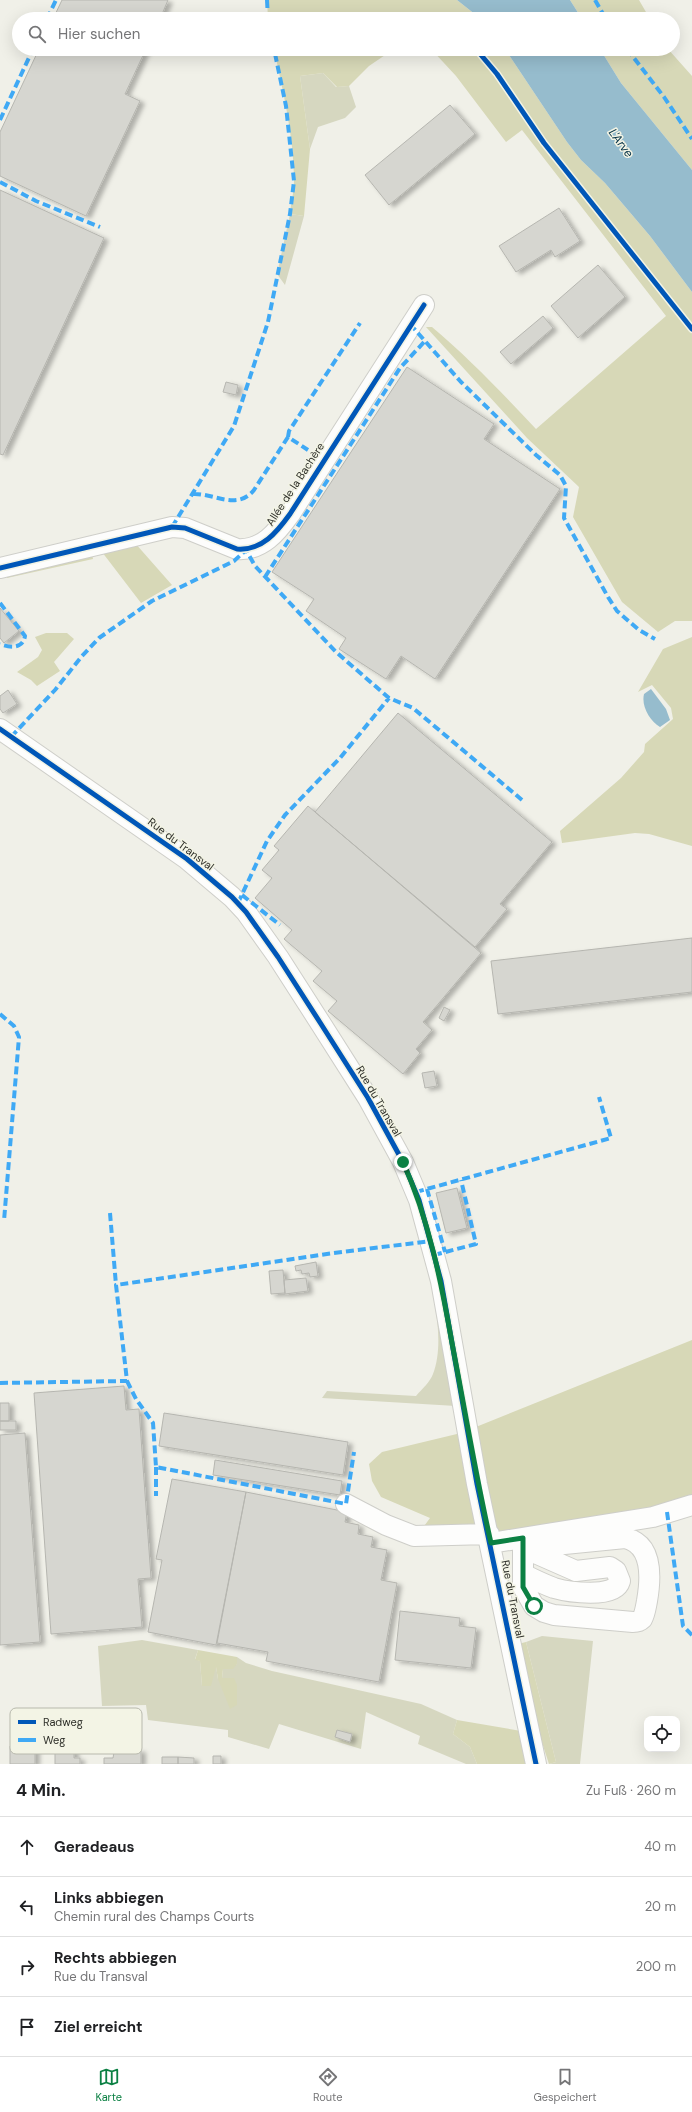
<!DOCTYPE html>
<html lang="de">
<meta charset="utf-8">
<style>
:root{--surface:#fff;--page:#f2f2f2;--text:#202124;--muted:#757577;--line:#e0e0e0;--accent:#0b8043}
body{margin:0;font-family:"DM Sans",sans-serif;background:var(--page);color:var(--text)}
.controls{position:absolute;right:12px;bottom:12px;display:grid;overflow:hidden;border-radius:8px;box-shadow:0 4px 16px #0002}
.controls button{width:36px;height:36px;display:grid;place-items:center;padding:0;border:0;border-bottom:1px solid var(--line);background:var(--surface);color:var(--text);font:20px sans-serif}
.stop{position:absolute;width:12px;height:12px;margin:-9px;border:3px solid #0b8043;border-radius:50%;background:#fff}
.stop.end{background:#0b8043;border-color:#fff;box-shadow:0 1px 4px #0008}
.list{margin:0;padding:0;list-style:none}
h2{display:flex;justify-content:space-between;align-items:center;height:52px;margin:0;padding:0 16px;font-size:17px}
h2 small{font-size:13px;font-weight:400;color:var(--muted)}
.list li{display:grid;grid-template-columns:26px 1fr auto;gap:12px;align-items:center;box-sizing:border-box;height:60px;padding:0 16px;border-top:1px solid var(--line)}
.list b{display:block;font-size:15px;white-space:nowrap}
.list p{margin:0;font-size:13px;white-space:nowrap;color:var(--muted)}
.list em{font-size:13px;font-style:normal;color:var(--muted)}
.icon{flex:none;width:22px;height:22px;fill:none;stroke:currentColor;stroke-width:2;stroke-linecap:round;stroke-linejoin:round}
.map{position:relative;flex:none;width:692px;height:1764px;overflow:hidden}
.search{position:absolute;background:var(--surface);box-shadow:0 4px 16px #0002;left:12px;right:12px;top:12px;height:44px;display:flex;align-items:center;gap:10px;box-sizing:border-box;padding:0 14px;border-radius:22px;color:var(--muted);font-size:15px}
.sheet{height:292px;background:var(--surface)}
nav{display:flex;justify-content:space-around;align-items:center;box-sizing:border-box;height:56px;border-top:1px solid var(--line);background:var(--surface);font-size:11px;color:var(--muted)}
nav a{display:grid;justify-items:center;gap:2px}
nav .on{color:var(--accent)}
.map>svg:first-child{display:block}
.green{fill:#d6d7c0}
.forest{fill:#d7d8b7}
.water{fill:#96bccd}
.building{fill:#d6d6d0;stroke:#b6b6b0;filter:url(#shadow)}
.lines{fill:none;stroke-linecap:round;stroke-linejoin:round}
.minor-casing{stroke:#cecec9;stroke-width:22}
.minor{stroke:#fdfdfc;stroke-width:20}
.quiet{stroke:#3fa9f5;stroke-width:4;stroke-dasharray:8 4;stroke-linecap:butt}
.cycleway-casing{stroke:#f3f4e5;stroke-width:8}
.cycleway{stroke:#0057b8;stroke-width:5}
.route{stroke:#0b8043;stroke-width:5}
.labels{text-anchor:middle;dominant-baseline:central;stroke-width:3;stroke-linejoin:round;paint-order:stroke}
.street-label{font-size:11px;fill:#2e2f29;stroke:#f3f4e5}
.water-label{font-size:12px;font-style:italic;fill:#002f44;stroke:#f3f4e5}
.key{fill:#f3f4e5;stroke:#b8b9ad;stroke-width:1}
.key-label{font-size:11px;fill:#2e2f29}
</style>
<div class="map">
<svg width="692" height="1764" viewBox="0 0 692 1764">
<defs>
<filter id="shadow"><feDropShadow dx="4.5" dy="2.5" stdDeviation="2" flood-color="#0004"/></filter>
</defs>
<rect width="100%" height="100%" fill="#f0f0e8"/>
<path class="green" d="M323 73 336 87 349 86 356 107 345 118 318 127 310 149 300 76Z
M290 214 304 216 285 285 277 274Z
M422 1246 428 1251 456 1406 322 1398 327 1391 416 1396C422 1389 430 1382 433 1374 447 1337 430 1283 422 1246Z
M542 1636 593 1641 580 1764H549L556 1762 526 1642Z
M142 1640 198 1650 195 1659 200 1661 202 1686 216 1666 218 1679 234 1678H222L223 1669 237 1664V1657L246 1663 272 1671 421 1704 457 1720 453 1734 470 1747 477 1764H466L418 1744 420 1736 366 1712 361 1749 279 1724 269 1749 228 1737V1730L148 1720 146 1705 102 1706 98 1646Z"/>
<path class="forest" d="M267 0H457L481 19H268Z
M570 0H639L650 19H582Z
M274 49H394L369 66 349 86 337 87 323 73 300 76 310 149 304 216 290 214C291 203 294 192 294 180 294 137 283 92 274 49Z
M431 49H505L567 142 581 160 605 183 650 236 692 292V621H675L658 632 622 602 573 517 579 487 527 438 426 327H432C469 358 503 394 536 429L666 316 522 130 506 142 456 76Z
M600 49H668L692 76V170L621 83Z
M135 543 172 585 141 603 102 552Z
M92 554 93 559 7 578V572Z
M46 633H67L74 639 54 662 60 671 37 686 31 680 17 672 38 657 42 650 35 637Z
M692 637V846L649 834 635 833 562 843 560 831 621 778 644 752 645 744 673 719 671 708 652 685 638 692 663 649Z
M692 1340V1499L667 1506 514 1533 480 1529H422L430 1518 381 1497 372 1481 369 1464 382 1452 461 1433Z
M526 1642 556 1762 549 1764 532 1712 518 1644Z
M198 1650 237 1657V1664L233 1669H223L222 1678H234L237 1685V1705L230 1709 218 1679 216 1667 211 1686H202L200 1661 195 1660Z
M457 1720 521 1731 529 1764H477L470 1747 453 1734Z"/>
<path class="water" d="M457 0H570L582 19H481Z
M505 49H600L621 83 692 170V292L650 236 605 183 581 160 567 142Z
M651 689 666 709 670 720 660 727C650 721 641 706 644 694Z"/>
<path class="building" d="M62 0H168L160 19H53Z
M39 49H146L125 94 140 101 86 216 0 176V132Z
M450 105 475 134 389 205 365 175Z
M0 190 104 238 3 455 0 454Z
M559 208 580 241 555 257 551 250 516 272 499 246Z
M598 265 625 297 578 338 551 306Z
M543 316 553 328 511 364 500 352Z
M407 367 494 424 484 439 560 489 435 679 401 656 386 679 339 649 346 638 306 611 314 599 272 572Z
M226 382 238 385 236 395 223 392Z
M0 608 19 631 4 643 0 638Z
M8 690 17 704 3 713 0 709V696Z
M398 713 552 842 500 904 507 909 475 947 315 812Z
M308 806 481 953 423 1022 432 1030 416 1049 420 1053 403 1074 328 1011 337 1001 313 981 322 971 284 939 292 930 255 898 272 878 262 870 279 850 274 846Z
M692 938V992L498 1014 491 961Z
M444 1007 450 1010 444 1021 439 1018Z
M434 1071 437 1086 425 1088 422 1073Z
M457 1188 467 1228 446 1233 436 1193Z
M316 1262 318 1276 310 1277 309 1273 302 1274 301 1270 296 1271 295 1266Z
M283 1270 285 1293 271 1294 269 1271Z
M306 1278 308 1291 285 1294 284 1280Z
M124 1386 126 1410 139 1409 151 1578 138 1579 142 1627 51 1634 34 1393Z
M0 1403H9V1421H0Z
M164 1413 348 1442 343 1475 159 1446Z
M0 1421H16V1430H0Z
M25 1433 40 1642 0 1645V1435Z
M215 1460 342 1481 340 1495 213 1475Z
M172 1479 246 1492 216 1645 148 1632 162 1560 156 1559Z
M246 1492 347 1512 345 1522 359 1525 358 1534 373 1537 371 1547 387 1550 381 1580 397 1583 379 1682 266 1661 268 1652 217 1643Z
M400 1611 460 1618 459 1626 476 1628 471 1668 395 1660Z
M337 1730 352 1734 350 1742 335 1737Z
M10 1746 35 1747V1764H10Z
M55 1749H74V1758H80V1764H55Z
M129 1750H141V1764H104V1758H113L114 1752H129Z
M213 1756H221V1764H213Z
M162 1757H178V1764H162Z
M178 1757 194 1758V1764H178Z"/>
<g class="lines">
<g class="minor-casing">
<path id="minor" d="M0 568 172 527 185 528 237 549C262 551 277 532 290 514L424 305
M0 729 187 859 232 897 246 912 278 957 321 1024 368 1098 403 1162 419 1200 441 1281 477 1484 536 1764
M346 1504 386 1525 414 1536 489 1534
M523 1538V1587L534 1606 544 1612 554 1615 633 1622C636 1622 640 1621 642 1619 645 1614 646 1606 647 1601 651 1578 653 1544 625 1538L524 1548
M491 1543 653 1517 692 1505
M523 1574C533 1579 543 1584 554 1588 568 1592 615 1599 620 1581L616 1571 610 1567 576 1571 526 1549"/>
</g>
<use href="#minor" class="minor"/>
<path class="quiet" d="M267 0 268 19
M595 0 606 19
M47 19 56 0
M627 49 664 97 692 139
M0 120 33 49
M0 182 36 201 100 227
M410 324 461 382 536 455 560 475 566 486 564 518 608 597 617 611 639 630 655 639
M288 437 289 431 360 323
M193 494C214 493 237 511 254 490L288 437 308 450
M172 527 234 426 268 322 290 214 294 181 286 106 274 49
M265 577 400 368 425 341
M0 603 25 636C23 649 10 648 0 644
M11 737 55 690 82 656 99 638 152 601 234 561 246 550 255 566 336 652 389 698 413 708 522 800
M242 895 280 925
M238 903 267 841 285 815 340 758 389 698
M0 1014 14 1026 19 1037 4 1221
M427 1189 445 1252
M416 1192 611 1138 599 1097
M110 1213 116 1285
M434 1255 476 1244 461 1180
M127 1381 136 1399 153 1423 156 1467 346 1504 354 1452
M0 1383 127 1381 116 1285 334 1253 431 1241
M156 1467V1496
M667 1512 683 1626 692 1635"/>
<g class="cycleway-casing">
<path id="cycleway" d="M476 49 497 74 544 143 692 329
M0 568 172 527 185 528 237 549C262 551 277 532 290 514L424 305
M0 729 187 859 232 897 246 912 278 957 321 1024 368 1098 403 1162 419 1200 441 1281 477 1484 536 1764"/>
</g>
<use href="#cycleway" class="cycleway"/>
</g>
<g class="lines">
<path class="route" d="M403 1162C429 1220 441 1281 452 1343 465 1410 476 1477 491 1543L523 1538V1587L534 1606"/>
</g>
<g class="labels">
<g class="street-label">
<text transform="translate(295 484) rotate(-57)">Allée de la Bachère</text>
<text transform="translate(181 844) rotate(37)">Rue du Transval</text>
<text transform="translate(379 1101) rotate(60)">Rue du Transval</text>
<text transform="translate(513 1599) rotate(79)">Rue du Transval</text>
</g>
<g class="water-label">
<text transform="translate(621 143) rotate(53)">L'Arve</text>
</g>
</g>
<rect x="10" y="1708" width="132" height="46" rx="6" class="key"/>
<rect x="18" y="1720" width="18" height="4" fill="#0057b8"/>
<rect x="18" y="1738" width="18" height="4" fill="#3fa9f5"/>
<g class="key-label">
<text x="43" y="1726">Radweg</text>
<text x="43" y="1744">Weg</text>
</g>
</svg>
<div class="controls">
<button><svg class="icon" aria-label="locate" viewBox="0 0 24 24"><circle cx="12" cy="12" r="6"/><path d="M12 2v4M12 18v4M2 12h4M18 12h4"/></svg></button>
</div>
<div class="stop" style="left:534px;top:1606px"></div>
<div class="stop end" style="left:403px;top:1162px"></div>
<div class="search"><svg class="icon" aria-label="search" viewBox="0 0 24 24"><circle cx="10" cy="10" r="6"/><path d="M15 15l6 6"/></svg>Hier suchen</div>
</div>
<section class="sheet">
<h2>4 Min.<small>Zu Fuß · 260 m</small></h2>
<ul class="list">
<li><svg class="icon" aria-label="ahead" viewBox="0 0 24 24"><path d="M12 20V5M6 11l6-6 6 6"/></svg><div><b>Geradeaus</b></div><em>40 m</em></li>
<li><svg class="icon" aria-label="left" viewBox="0 0 24 24"><path d="M17 20v-9H6M10 6l-5 5 5 5"/></svg><div><b>Links abbiegen</b><p>Chemin rural des Champs Courts</p></div><em>20 m</em></li>
<li><svg class="icon" aria-label="right" viewBox="0 0 24 24"><path d="M7 20v-9h11M14 6l5 5-5 5"/></svg><div><b>Rechts abbiegen</b><p>Rue du Transval</p></div><em>200 m</em></li>
<li><svg class="icon" aria-label="arrive" viewBox="0 0 24 24"><path d="M6 21V4h12l-3 4 3 4H6"/></svg><div><b>Ziel erreicht</b></div></li>
</ul>
</section>
<nav>
<a class="on"><svg class="icon" aria-label="map" viewBox="0 0 24 24"><path d="M3 6l6-2 6 2 6-2v14l-6 2-6-2-6 2zM9 4v14M15 6v14"/></svg>Karte</a>
<a><svg class="icon" aria-label="directions" viewBox="0 0 24 24"><path d="M12 3l9 9-9 9-9-9zM9 14v-3h6M13 9l2 2-2 2"/></svg>Route</a>
<a><svg class="icon" aria-label="saved" viewBox="0 0 24 24"><path d="M7 4h10v16l-5-4-5 4z"/></svg>Gespeichert</a>
</nav>
